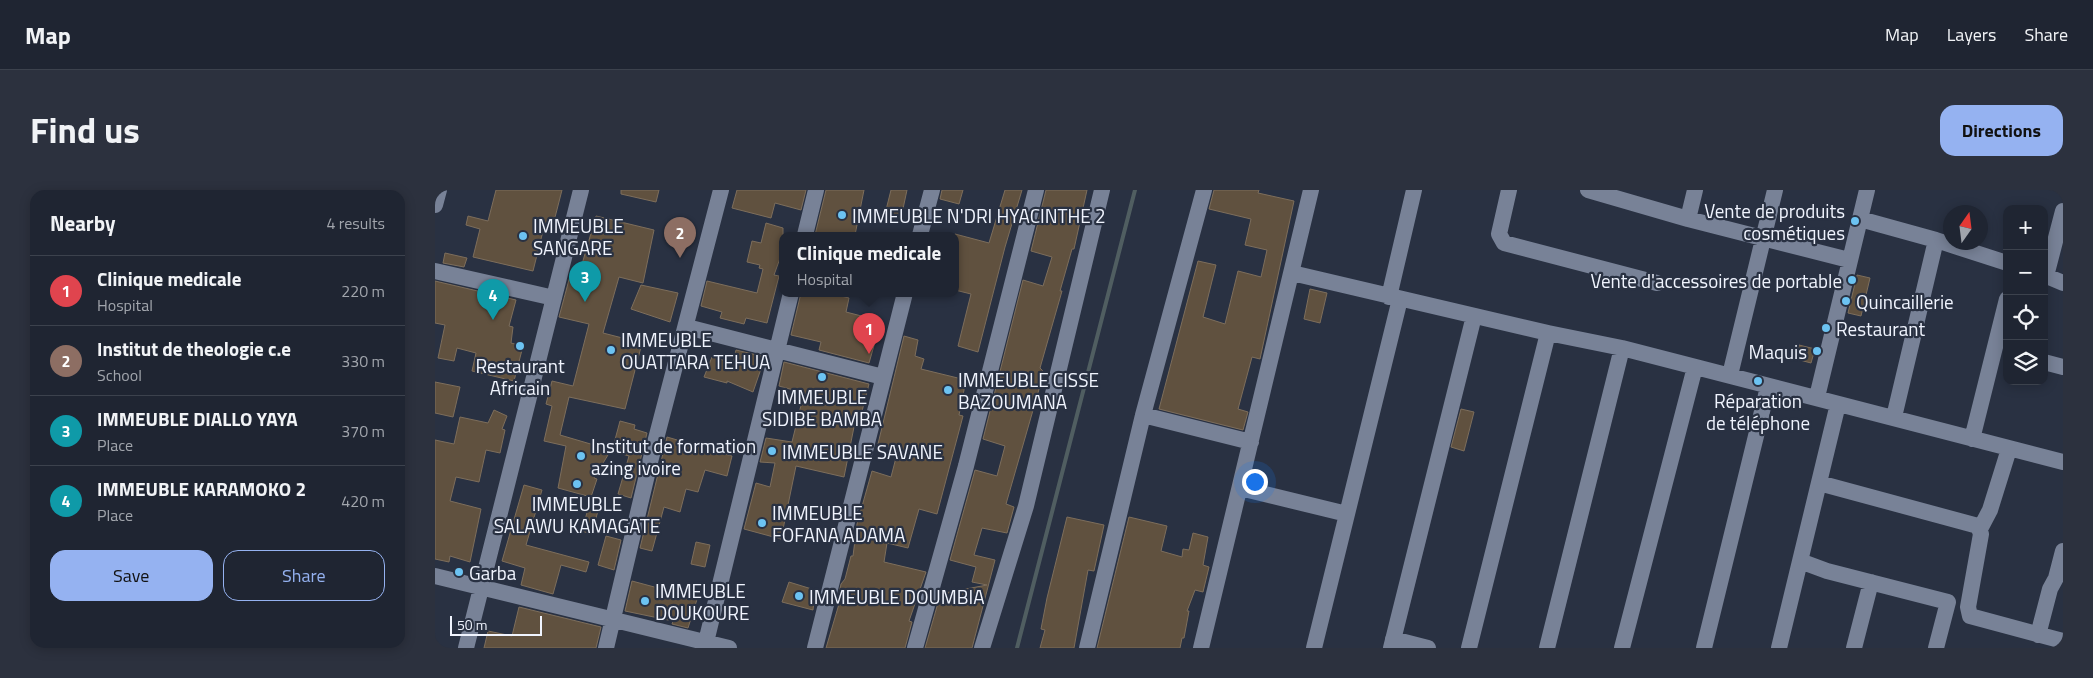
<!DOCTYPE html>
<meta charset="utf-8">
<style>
:root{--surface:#1f2532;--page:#2c313e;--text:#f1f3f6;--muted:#a1a5ac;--line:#3c424d;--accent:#95b2f1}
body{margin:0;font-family:"Titillium Web",sans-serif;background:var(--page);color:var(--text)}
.controls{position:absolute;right:15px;top:15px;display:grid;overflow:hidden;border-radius:10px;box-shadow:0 2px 12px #0003}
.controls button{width:45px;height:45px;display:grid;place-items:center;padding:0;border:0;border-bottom:1px solid var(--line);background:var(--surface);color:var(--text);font:25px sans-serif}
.compass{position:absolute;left:1508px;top:15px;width:45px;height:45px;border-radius:50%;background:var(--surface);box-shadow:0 2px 12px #0003;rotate:14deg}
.scale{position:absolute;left:15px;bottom:12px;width:92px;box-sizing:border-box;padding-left:5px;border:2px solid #f0f4fe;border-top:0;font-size:14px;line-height:18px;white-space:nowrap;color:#f0f4fe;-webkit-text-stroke:4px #293142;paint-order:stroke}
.you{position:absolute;left:819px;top:291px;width:18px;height:18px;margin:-12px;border:4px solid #fff;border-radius:50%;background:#1a73e8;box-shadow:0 0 0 8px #1a73e833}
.badge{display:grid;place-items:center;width:32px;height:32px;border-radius:50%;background:var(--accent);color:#fff;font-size:16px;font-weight:700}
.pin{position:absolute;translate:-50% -41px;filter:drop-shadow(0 1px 2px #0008)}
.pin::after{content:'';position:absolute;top:26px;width:18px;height:15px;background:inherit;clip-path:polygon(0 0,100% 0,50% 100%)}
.popup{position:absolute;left:344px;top:42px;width:180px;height:65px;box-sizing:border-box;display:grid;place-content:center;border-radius:10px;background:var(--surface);filter:drop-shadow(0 1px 4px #0005);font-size:16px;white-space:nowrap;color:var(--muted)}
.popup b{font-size:19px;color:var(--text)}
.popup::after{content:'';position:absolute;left:50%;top:100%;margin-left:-10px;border:10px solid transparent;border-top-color:var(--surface)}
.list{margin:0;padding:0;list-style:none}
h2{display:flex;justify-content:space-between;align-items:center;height:65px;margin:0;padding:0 20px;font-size:21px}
h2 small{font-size:16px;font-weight:400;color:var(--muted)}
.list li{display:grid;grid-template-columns:32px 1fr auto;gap:15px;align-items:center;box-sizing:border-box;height:70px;padding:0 20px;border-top:1px solid var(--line)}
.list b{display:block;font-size:19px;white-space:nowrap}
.list p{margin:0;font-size:16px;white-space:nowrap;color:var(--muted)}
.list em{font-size:16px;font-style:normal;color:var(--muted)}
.actions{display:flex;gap:10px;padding:15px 20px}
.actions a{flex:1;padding:11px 0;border:1px solid var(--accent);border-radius:15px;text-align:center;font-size:18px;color:var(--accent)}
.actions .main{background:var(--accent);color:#111}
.icon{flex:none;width:28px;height:28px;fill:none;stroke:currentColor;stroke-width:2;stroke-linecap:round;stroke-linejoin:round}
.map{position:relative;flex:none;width:1628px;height:458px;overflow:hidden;border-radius:15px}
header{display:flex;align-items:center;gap:30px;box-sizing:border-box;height:70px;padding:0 25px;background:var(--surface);border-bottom:1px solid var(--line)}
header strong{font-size:24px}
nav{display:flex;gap:28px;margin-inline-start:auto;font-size:18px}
.intro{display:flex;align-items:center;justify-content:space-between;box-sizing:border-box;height:120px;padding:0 30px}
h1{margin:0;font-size:35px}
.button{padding:12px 22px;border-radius:15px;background:var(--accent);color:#111;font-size:18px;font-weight:700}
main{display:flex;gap:30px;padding:0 30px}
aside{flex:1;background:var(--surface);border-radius:15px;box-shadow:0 2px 12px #0003}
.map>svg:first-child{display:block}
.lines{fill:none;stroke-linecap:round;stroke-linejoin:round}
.stream{stroke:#505e61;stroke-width:4}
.building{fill:#60513f;stroke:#7d6e5c}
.minor{stroke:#788297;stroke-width:16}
.poi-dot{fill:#6cc3f2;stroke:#293142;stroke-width:2}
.labels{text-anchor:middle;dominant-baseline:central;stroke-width:4.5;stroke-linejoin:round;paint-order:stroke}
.poi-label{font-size:19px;fill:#f0f4fe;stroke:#293142;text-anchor:start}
</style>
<header>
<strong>Map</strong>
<nav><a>Map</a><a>Layers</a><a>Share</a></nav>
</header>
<div class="intro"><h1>Find us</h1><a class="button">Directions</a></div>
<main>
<aside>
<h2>Nearby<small>4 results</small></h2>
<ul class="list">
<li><span class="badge" style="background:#e0444e">1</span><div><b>Clinique medicale</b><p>Hospital</p></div><em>220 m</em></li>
<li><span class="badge" style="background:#8d6e63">2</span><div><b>Institut de theologie c.e</b><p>School</p></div><em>330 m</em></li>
<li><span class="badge" style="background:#0f9aa8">3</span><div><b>IMMEUBLE DIALLO YAYA</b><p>Place</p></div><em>370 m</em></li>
<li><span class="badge" style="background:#0f9aa8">4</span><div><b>IMMEUBLE KARAMOKO 2</b><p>Place</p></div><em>420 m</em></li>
</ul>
<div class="actions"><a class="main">Save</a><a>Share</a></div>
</aside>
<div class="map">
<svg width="1628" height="458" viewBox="0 0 1628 458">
<rect width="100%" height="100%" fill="#293142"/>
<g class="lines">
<path class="stream" d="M582 458 700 0"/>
</g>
<path class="building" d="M61 0H127L116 43 108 41 98 81 38 67 45 39 31 35 33 26 53 31Z
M186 0H224L221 12 186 4Z
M302 0H371L366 20 340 13 336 28 297 18Z
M391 0H429L420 45H380Z
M456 0H472L466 28 450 24Z
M507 0H528L524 14 505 9Z
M570 0H587L570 57 543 162 523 156 536 104 520 100V44L554 53Z
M611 0H652L639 59H637L625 101H627L605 178 609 182 571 314 579 317 572 343 547 338 539 365 560 370 537 458H490L505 406H510V403L552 395 537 392 541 377 515 370 540 280 562 286 570 256 548 249 588 90 608 96 617 67 596 61Z
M779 0H824L823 3 859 11 825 169 817 167 803 219 813 222 808 240 724 219 763 71 781 75 768 127 790 134 803 81 826 87 832 60 810 55 816 29 774 19Z
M161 26 219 40 208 93 184 87 168 143 207 153 190 219 134 207 125 245 176 260 159 288 162 289 156 307 123 298 131 256 109 251 117 216 111 214 117 191 138 196 154 134 124 127 135 86 143 88Z
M331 33 348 38V60L339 85 344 86 332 133 311 128 309 134 285 128 287 122 266 116 272 91 322 103 328 79 324 78 325 75 312 72 317 51 326 53Z
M10 63 32 68 29 77 8 73Z
M1422 85 1435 88 1426 126 1413 123Z
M0 91 81 110 74 136 78 137 76 153 88 156 79 191 37 181 41 163 22 158 19 171 3 168 10 135 0 133Z
M206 95 243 103 235 132 196 119Z
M875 99 892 103 885 133 869 129Z
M366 103H394L414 108 411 122 446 131 434 173 384 160 386 152 356 145Z
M469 146 483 150 480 166 489 169 486 179 531 190 524 225 528 226 502 324 484 319 473 358 452 353 449 372 491 382 474 431 477 432 470 458H391L404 414 402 413 406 394 410 389 416 366H418L422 334 437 281 456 287 463 260 443 254Z
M1364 155 1380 159 1376 173 1361 169Z
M301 160 330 167 318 202 292 191V193L269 187 277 167 298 173Z
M349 172 434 194 424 233 420 232 409 287 361 276 346 349 309 339 321 293 335 297 340 273 325 272 331 248 357 252 369 203 344 196Z
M0 192 25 197 18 227 0 223Z
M1026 219 1039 222 1029 261 1016 257Z
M59 220 72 226 67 239 70 240 65 263 51 260 44 292 21 287 15 311 46 319 35 372 15 366 14 372 0 369V250L19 254 25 227 53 233Z
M185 231 200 235 199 239 212 243 196 308 183 304 194 266 177 261Z
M232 247 297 266 292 286 270 280 263 302 251 299 245 322 229 317 217 361 205 358Z
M89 295 107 300 91 355 154 372 151 382 126 375 118 404 86 395 90 378 67 371Z
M154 315 164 318 156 344 147 341Z
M632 327 669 335 659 381 653 380 639 458H605L610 440 606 439 612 408Z
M694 327 732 336 726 361 747 367 748 359 754 360 758 343 773 347 768 375 774 377 768 402 760 400 752 421H754L749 448H747L745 458H662Z
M171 346 186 350 179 380 163 375Z
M261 352 275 355 270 377 256 374Z
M197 391 238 402 239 398 264 403 253 438 237 434 238 431 190 421Z
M354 392 380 400 378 420 347 412Z
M84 417 166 437 161 458H49L53 441 77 446Z"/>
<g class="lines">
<path class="minor" d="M1074 0 1064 44 1069 53 1222 93
M1153 0 1253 29 1414 70
M0 15 4 0
M1253 29 1260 0
M1425 29 1501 50 1572 73
M370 45 381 0
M485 45 497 0
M0 81 119 108
M857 83 1113 143 1187 158 1628 272
M1609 85 1628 93
M1611 86 1628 21
M954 107 979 0
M252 137 448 187
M1609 172 1628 177
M1295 185 1340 0
M1382 207 1432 0
M708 225 816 252
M1459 227 1501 50
M1537 249 1572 109
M1384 293 1543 336 1546 344 1533 417 1535 426 1628 451
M805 298 912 324
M1545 339 1555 320 1574 259
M1365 371 1392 381 1513 412 1501 458
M0 386 294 458
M1603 445 1615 399 1621 388 1628 361
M958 449 993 458
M271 452 356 103
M31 458 146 0
M171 458 216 268 286 0
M380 458 470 103
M480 458 531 276 601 0
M547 458 591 316 667 0
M652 458 708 225 769 0
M766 458 876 0
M879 458 965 109
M956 458 1039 126
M1034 458 1113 143
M1112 458 1187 158
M1187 458 1260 177
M1269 458 1333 197
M1344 458 1403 214
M1419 458 1436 392"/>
</g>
<g class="poi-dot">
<circle cx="407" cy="25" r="5"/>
<circle cx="1420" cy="31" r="5"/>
<circle cx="88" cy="46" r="5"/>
<circle cx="1417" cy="90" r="5"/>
<circle cx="1411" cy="111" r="5"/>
<circle cx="1391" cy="138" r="5"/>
<circle cx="85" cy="156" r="5"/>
<circle cx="176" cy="160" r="5"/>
<circle cx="1382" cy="161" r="5"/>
<circle cx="387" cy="187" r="5"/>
<circle cx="1323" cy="191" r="5"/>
<circle cx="513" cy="200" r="5"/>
<circle cx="337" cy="261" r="5"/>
<circle cx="146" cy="266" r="5"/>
<circle cx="142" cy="294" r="5"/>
<circle cx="327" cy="333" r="5"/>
<circle cx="24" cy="382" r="5"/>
<circle cx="364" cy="406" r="5"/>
<circle cx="210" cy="411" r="5"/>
</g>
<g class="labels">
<g class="poi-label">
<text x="1410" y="20" text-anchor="end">Vente de produits<tspan x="1410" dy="22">cosmétiques</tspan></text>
<text x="417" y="25">IMMEUBLE N'DRI HYACINTHE 2</text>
<text x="98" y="35">IMMEUBLE<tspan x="98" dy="22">SANGARE</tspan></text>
<text x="1407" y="90" text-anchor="end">Vente d'accessoires de portable</text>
<text x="1421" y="111">Quincaillerie</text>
<text x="1401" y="138">Restaurant</text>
<text x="186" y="149">IMMEUBLE<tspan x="186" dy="22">OUATTARA TEHUA</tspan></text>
<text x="1372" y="161" text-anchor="end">Maquis</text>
<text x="85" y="175" text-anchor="middle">Restaurant<tspan x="85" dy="22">Africain</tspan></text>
<text x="523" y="189">IMMEUBLE CISSE<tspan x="523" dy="22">BAZOUMANA</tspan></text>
<text x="387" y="206" text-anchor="middle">IMMEUBLE<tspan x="387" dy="22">SIDIBE BAMBA</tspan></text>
<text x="1323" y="210" text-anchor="middle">Réparation<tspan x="1323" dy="22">de téléphone</tspan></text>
<text x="156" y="255">Institut de formation<tspan x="156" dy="22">azing ivoire</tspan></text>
<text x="347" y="261">IMMEUBLE SAVANE</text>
<text x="142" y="313" text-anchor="middle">IMMEUBLE<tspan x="142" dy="22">SALAWU KAMAGATE</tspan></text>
<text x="337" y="322">IMMEUBLE<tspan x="337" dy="22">FOFANA ADAMA</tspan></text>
<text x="34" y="382">Garba</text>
<text x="220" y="400">IMMEUBLE<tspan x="220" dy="22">DOUKOURE</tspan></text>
<text x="374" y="406">IMMEUBLE DOUMBIA</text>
</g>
</g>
</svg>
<div class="controls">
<button>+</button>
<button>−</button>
<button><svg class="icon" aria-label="locate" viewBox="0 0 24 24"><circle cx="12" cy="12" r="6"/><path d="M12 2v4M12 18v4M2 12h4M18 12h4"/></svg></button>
<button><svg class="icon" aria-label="layers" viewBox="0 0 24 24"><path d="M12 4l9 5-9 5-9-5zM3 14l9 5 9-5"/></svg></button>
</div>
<svg class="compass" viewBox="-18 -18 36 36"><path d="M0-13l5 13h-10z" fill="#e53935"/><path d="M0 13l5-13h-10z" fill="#a1a5ac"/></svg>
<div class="scale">50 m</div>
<div class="you"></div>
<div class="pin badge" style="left:434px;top:164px;background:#e0444e">1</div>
<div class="popup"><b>Clinique medicale</b>Hospital</div>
<div class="pin badge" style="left:245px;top:68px;background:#8d6e63">2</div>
<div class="pin badge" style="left:150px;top:112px;background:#0f9aa8">3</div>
<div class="pin badge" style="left:58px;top:130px;background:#0f9aa8">4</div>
</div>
</main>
